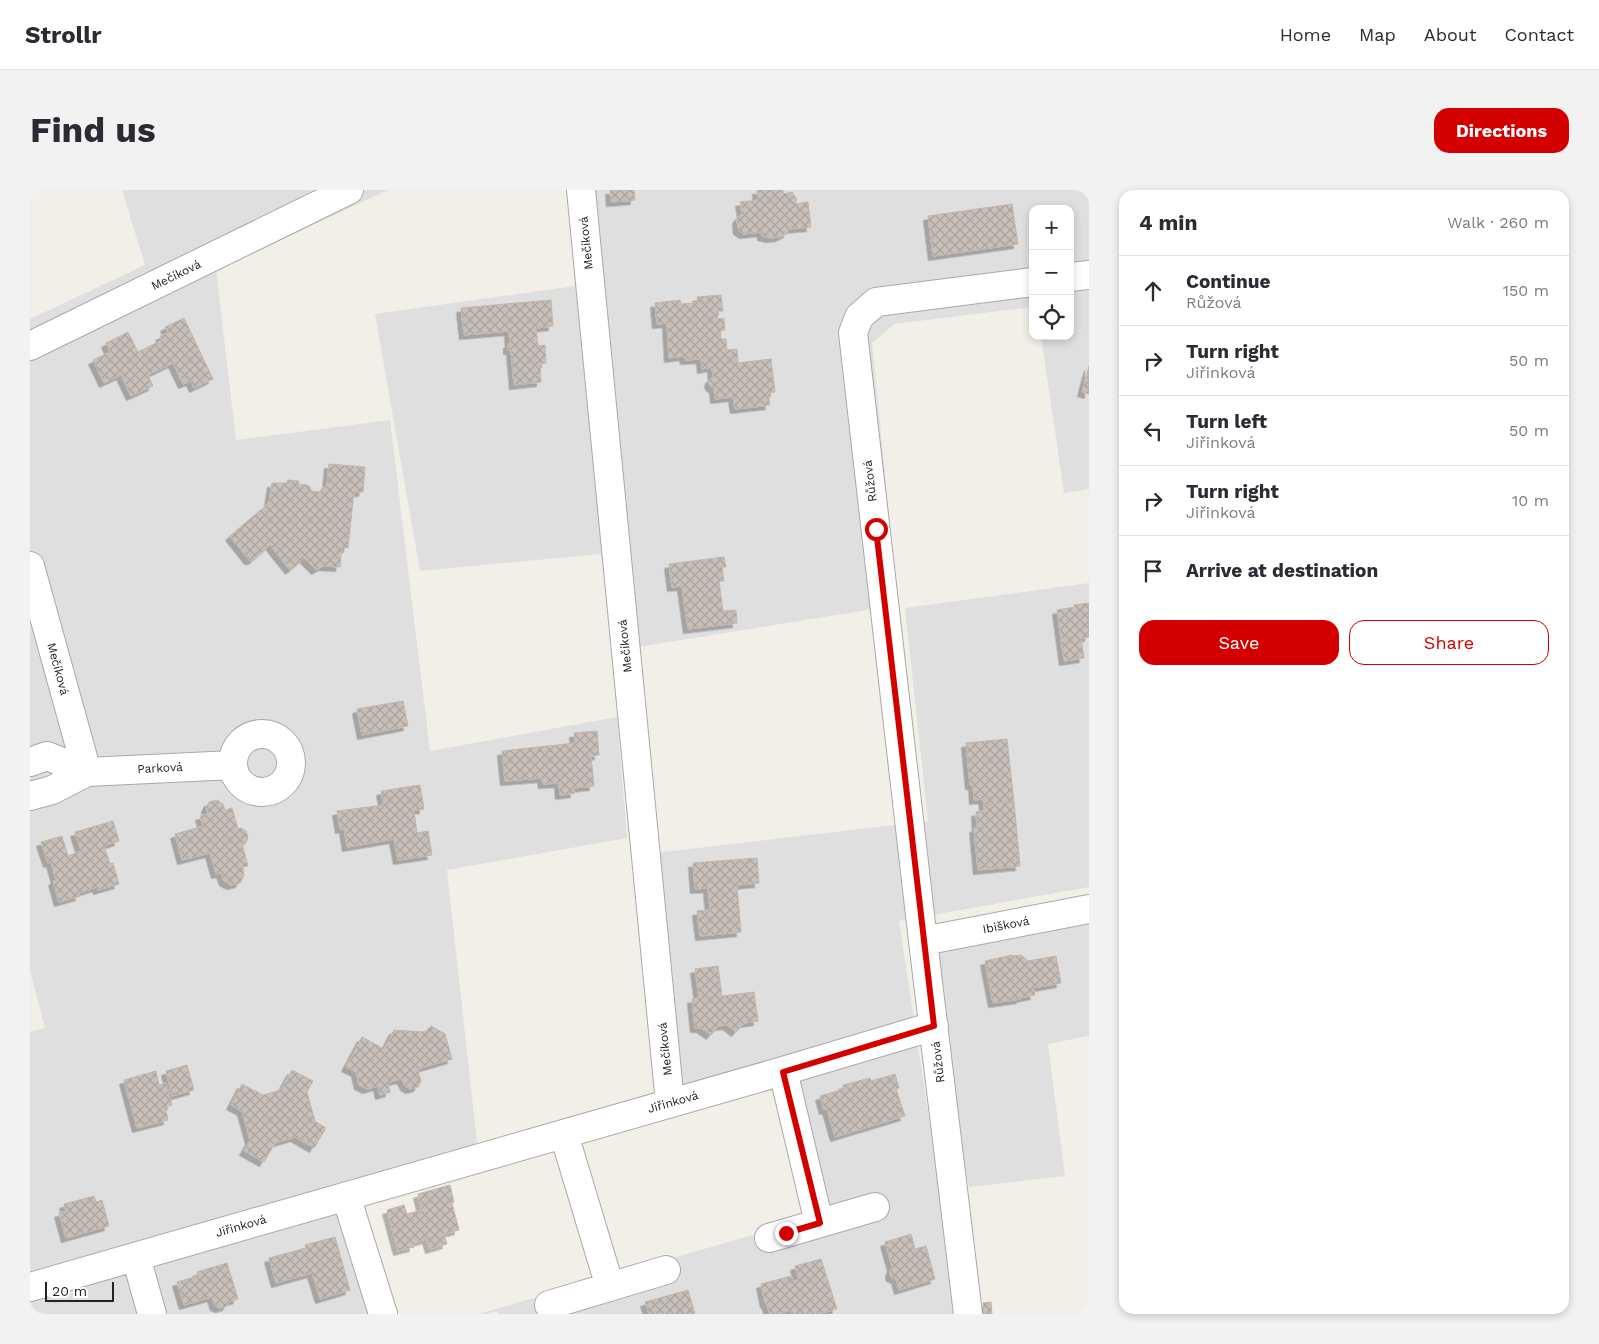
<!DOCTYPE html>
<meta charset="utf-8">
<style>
:root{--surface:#fff;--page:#f2f2f3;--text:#2b2b33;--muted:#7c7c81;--line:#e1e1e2;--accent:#d40000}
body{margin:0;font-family:"Work Sans",sans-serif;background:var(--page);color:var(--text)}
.controls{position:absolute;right:15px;top:15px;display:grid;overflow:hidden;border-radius:10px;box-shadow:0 2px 8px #0003}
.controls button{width:45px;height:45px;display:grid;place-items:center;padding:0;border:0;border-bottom:1px solid var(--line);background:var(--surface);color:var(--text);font:25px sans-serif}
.scale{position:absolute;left:15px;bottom:12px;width:69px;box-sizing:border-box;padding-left:5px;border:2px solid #222;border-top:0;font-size:14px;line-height:18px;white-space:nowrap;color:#222;-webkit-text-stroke:4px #fff;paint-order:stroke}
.stop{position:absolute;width:15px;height:15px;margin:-11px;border:4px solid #d40000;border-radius:50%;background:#fff}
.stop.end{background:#d40000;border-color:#fff;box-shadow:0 1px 5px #0008}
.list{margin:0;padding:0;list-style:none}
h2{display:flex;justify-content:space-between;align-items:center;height:65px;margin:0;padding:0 20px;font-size:21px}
h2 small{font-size:16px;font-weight:400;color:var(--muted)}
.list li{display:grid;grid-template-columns:32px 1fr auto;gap:15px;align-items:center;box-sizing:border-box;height:70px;padding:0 20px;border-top:1px solid var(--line)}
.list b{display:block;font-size:19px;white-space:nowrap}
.list p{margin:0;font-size:16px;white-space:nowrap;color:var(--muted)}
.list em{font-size:16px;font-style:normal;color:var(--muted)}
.actions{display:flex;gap:10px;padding:15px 20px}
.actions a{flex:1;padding:11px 0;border:1px solid var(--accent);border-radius:15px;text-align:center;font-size:18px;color:var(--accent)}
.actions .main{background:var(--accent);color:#fff}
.icon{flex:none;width:28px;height:28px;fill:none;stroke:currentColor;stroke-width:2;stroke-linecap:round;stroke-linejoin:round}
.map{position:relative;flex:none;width:1059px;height:1124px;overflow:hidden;border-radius:15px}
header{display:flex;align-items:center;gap:30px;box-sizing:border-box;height:70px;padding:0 25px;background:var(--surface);border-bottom:1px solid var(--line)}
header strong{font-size:24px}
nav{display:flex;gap:28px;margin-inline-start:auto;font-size:18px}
.intro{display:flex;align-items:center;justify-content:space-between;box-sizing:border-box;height:120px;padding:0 30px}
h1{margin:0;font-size:35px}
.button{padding:12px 22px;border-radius:15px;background:var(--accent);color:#fff;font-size:18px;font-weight:700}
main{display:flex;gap:30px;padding:0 30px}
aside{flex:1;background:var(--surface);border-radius:15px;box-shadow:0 2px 8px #0003}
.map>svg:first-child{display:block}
.residential{fill:#e0dfdf}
.building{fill:url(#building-cross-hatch);stroke:#c4b6ab;filter:url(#shadow)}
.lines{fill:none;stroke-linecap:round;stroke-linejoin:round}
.minor-casing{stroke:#a9a9a9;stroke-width:30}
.minor{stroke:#fff;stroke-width:28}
.route{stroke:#d40000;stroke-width:6}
.labels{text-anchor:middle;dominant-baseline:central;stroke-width:4.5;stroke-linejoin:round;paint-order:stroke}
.street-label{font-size:12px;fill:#222;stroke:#fff}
</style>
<header>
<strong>Strollr</strong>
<nav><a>Home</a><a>Map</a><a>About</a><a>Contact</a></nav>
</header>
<div class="intro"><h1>Find us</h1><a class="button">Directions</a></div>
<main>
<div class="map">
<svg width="1059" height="1124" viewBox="0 0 1059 1124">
<defs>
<pattern id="building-cross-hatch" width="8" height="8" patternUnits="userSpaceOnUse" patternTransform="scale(1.25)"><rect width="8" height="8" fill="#c7bfb8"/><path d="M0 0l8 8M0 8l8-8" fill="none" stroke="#aba49e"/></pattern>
<filter id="shadow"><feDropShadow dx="-4.5" dy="4.5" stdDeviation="0" flood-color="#0004"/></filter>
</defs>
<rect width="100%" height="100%" fill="#f2efe9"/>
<path class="residential" d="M92 0H358L186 80 206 250 360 230 400 561 587 527 597 648 417 680 450 980 313 1023 338 1124H0V842L15 838 0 781V129L115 75Z
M538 0H1059V299L1034 303 1011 146H1040V19H1003V117L864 134 842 153 868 415 583 461 571 364 390 381 345 124 545 96Z
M1059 393V697L869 731 910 1001 924 1124H468L467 1121 458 1124H448L789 1026 754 882 652 913 625 663 898 631 875 418Z
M1059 706V846L1018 854 1035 986 939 997 882 738Z"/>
<path class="building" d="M580 0H604L605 10 581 12Z
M727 0H753V4L762 2 767 9 765 14 778 12 781 37 757 39 758 43 750 47 741 48 732 46V42L714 44 708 40 707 29 712 23 710 12 728 10Z
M982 14 988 54 903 66 898 26Z
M691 105 693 121H687L688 129 694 128 695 140 690 141 691 149H696L697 160 707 159 708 173 741 169 745 202 738 203 740 215 705 219 703 207 685 209 684 198 681 197 679 193 680 189 683 187 682 177 672 179 671 169 655 170 654 166 639 168 637 133 627 134 625 113 650 110 651 114 668 113 667 107Z
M521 110 523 136 506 138 508 156 515 155 516 173 510 174 511 192 484 195 481 160H478V154H480L479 141 434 145 431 118Z
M154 128 183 189 164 198 161 191 153 194 143 173 118 185 123 196 101 206 91 185 74 193 63 170 80 162 76 153 98 142 108 162 132 150 130 146 138 143 135 137Z
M1059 176V204L1052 202Z
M299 274 335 277 333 302H324L318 358 312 357 310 377 293 376 286 380 274 368 260 380 240 355 223 370H219L200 346 239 313 242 293H257L258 290 269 291 268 294 277 295 280 297 281 301 290 302 292 298 297 297Z
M694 367 696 377H692L694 391H689L693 421 706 420 707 433 658 439 652 396 642 397 639 374Z
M1059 413V447L1051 448 1054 468 1034 471 1027 420 1045 417 1044 415Z
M373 511 378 536 332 545 327 519Z
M567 541 569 565 561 566 564 596 544 598 545 603 530 605 529 593 513 594 512 588 475 591 472 561 545 553 544 543Z
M977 549 984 612 954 615 953 609 944 610 943 595H940L936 553Z
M390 595 394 619 384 620 387 643 398 641 402 665 368 670 364 649 317 657 314 638 310 639 307 621 354 615 351 601Z
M187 610 193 614 195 620 202 618 208 639 211 638 216 641 218 648 215 654H212L218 676 212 677 214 685 210 693 201 695 194 691 191 683 186 684 180 663 152 670 145 644 173 636 170 626 178 624 176 618 179 612Z
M984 612 990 676 948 680 944 638H947L946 622 954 621V615Z
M83 631 89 651 74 656 80 674 83 673 89 694 68 700 67 697 49 703 50 706 29 712 23 691 26 690 21 672 18 673 11 652 32 646 38 666 51 661 45 642Z
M727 668 729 693 707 695 711 742 670 746 667 721 680 720 678 698 665 699 663 673Z
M982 765 983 766 991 765 998 771 1026 766 1031 793 1003 798 1005 805 990 808 991 809 963 813 955 771Z
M688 776 692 806 724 802 728 831 714 833 706 842 697 835 688 836 681 845 671 838H665L662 809 669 808 665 779Z
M401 836 415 844 422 869 391 878 388 881 391 891 388 897 380 899 375 896 373 891 370 889 358 893 360 902 350 905 348 896 337 899 329 895 326 882 316 877 332 847 354 859 364 840 395 842Z
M157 875 164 900 142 906 136 881Z
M262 880 283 891 277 902 285 931 296 938 284 958 265 947 245 953 234 972 214 961 220 950 212 921 201 915 212 894 233 905 251 900Z
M126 881 129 895 136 893 142 915 135 917 138 930 107 938 94 890Z
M865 884 869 898 866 899 875 926 805 947 797 919 794 920 790 906 814 899 813 895 840 888 841 891Z
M420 995 424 1012 422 1013 429 1040 414 1044 417 1054 400 1059 397 1049 383 1053 384 1057 368 1061 357 1020 374 1015 377 1024 392 1020 388 1004Z
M64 1006 66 1012 72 1010 79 1036 36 1048 29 1023 36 1021 34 1014Z
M881 1044 885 1059 896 1056 905 1089 869 1100 866 1089 861 1087 860 1082 862 1077 855 1052Z
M305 1047 320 1100 290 1109 282 1083 246 1093 239 1068 276 1058 275 1055Z
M791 1069 807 1119 788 1124H762L761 1120 749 1124H740L736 1113H735L731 1094 761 1086 763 1091 769 1089 765 1076Z
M197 1073 208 1109 199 1112 197 1116 190 1118 185 1116 182 1107 154 1115 147 1092 168 1086 167 1082Z
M658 1100 665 1124H619L615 1112Z
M961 1112 962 1124H954L953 1113Z"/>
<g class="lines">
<g class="minor-casing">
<path id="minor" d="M551 0 640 913
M1040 87 1059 85
M0 156 319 0
M0 376 57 582
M203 573a29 29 0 1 1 58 0a29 29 0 1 1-58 0Z
M0 572 17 566 57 582
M0 606 22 600 57 582 203 575
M893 751 1059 719
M753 881 789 1033
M534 944 580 1097
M316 1006 353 1124
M739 1048 845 1017
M106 1067 122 1124
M0 1097 753 881 904 836
M519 1115 636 1080
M938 1124 893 751 823 143 829 127 846 112 1003 92"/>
</g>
<use href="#minor" class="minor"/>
</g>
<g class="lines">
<path class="route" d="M756 1043 790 1033 753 882 904 836 846 339"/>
</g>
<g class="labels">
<g class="street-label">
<text transform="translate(556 53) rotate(-96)">Mečíková</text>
<text transform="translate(146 85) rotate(-26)">Mečíková</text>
<text transform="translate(840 291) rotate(-97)">Růžová</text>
<text transform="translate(595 456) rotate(-96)">Mečíková</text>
<text transform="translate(28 479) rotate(75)">Mečíková</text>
<text transform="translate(130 578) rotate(-3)">Parková</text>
<text transform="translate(976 735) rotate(-11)">Ibišková</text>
<text transform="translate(635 859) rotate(-96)">Mečíková</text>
<text transform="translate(908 872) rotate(-97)">Růžová</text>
<text transform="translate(643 912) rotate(-16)">Jiřinková</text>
<text transform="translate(211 1036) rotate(-16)">Jiřinková</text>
</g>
</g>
</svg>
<div class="controls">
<button>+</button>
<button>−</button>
<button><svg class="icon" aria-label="locate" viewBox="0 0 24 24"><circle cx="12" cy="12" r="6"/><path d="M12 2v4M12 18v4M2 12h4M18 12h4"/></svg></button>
</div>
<div class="scale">20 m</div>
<div class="stop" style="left:846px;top:339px"></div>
<div class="stop end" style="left:756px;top:1043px"></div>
</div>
<aside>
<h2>4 min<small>Walk · 260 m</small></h2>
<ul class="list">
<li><svg class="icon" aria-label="ahead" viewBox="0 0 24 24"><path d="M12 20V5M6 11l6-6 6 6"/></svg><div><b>Continue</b><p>Růžová</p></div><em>150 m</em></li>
<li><svg class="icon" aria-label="right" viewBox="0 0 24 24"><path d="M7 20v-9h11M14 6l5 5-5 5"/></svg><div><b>Turn right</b><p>Jiřinková</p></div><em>50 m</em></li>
<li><svg class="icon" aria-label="left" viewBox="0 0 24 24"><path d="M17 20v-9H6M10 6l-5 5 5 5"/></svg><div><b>Turn left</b><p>Jiřinková</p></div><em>50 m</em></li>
<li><svg class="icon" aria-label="right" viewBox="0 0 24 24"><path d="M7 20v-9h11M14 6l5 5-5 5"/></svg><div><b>Turn right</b><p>Jiřinková</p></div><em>10 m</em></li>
<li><svg class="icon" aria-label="arrive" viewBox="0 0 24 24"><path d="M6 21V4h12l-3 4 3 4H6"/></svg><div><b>Arrive at destination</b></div></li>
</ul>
<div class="actions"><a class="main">Save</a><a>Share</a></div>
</aside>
</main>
